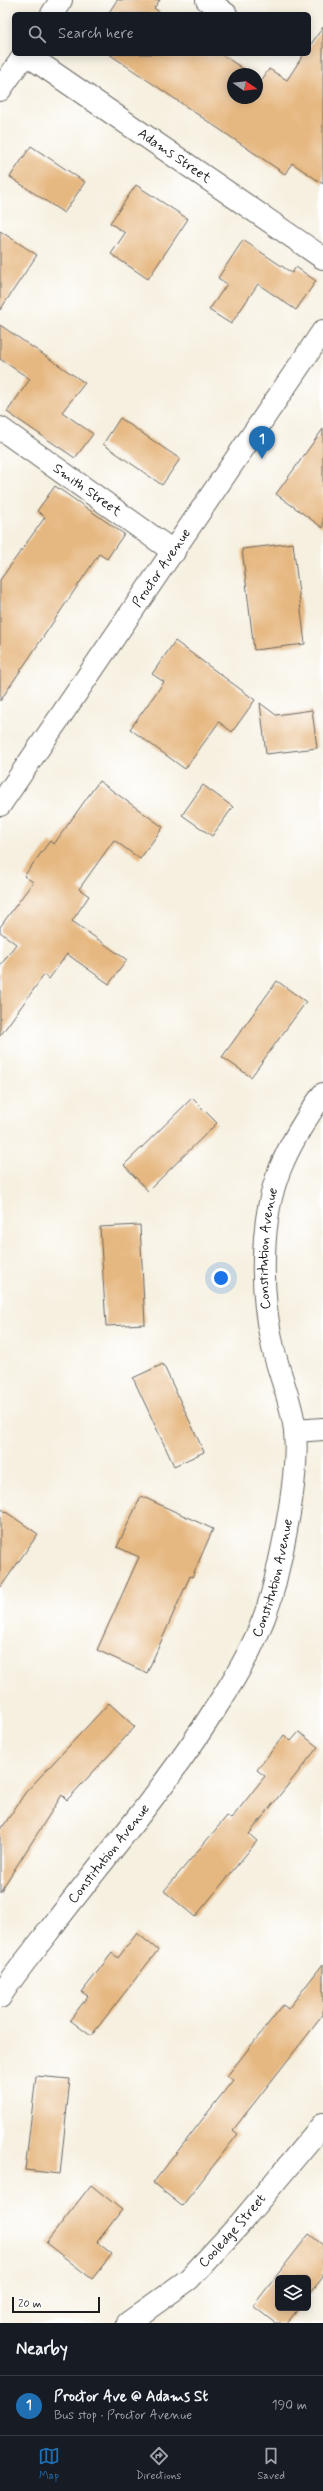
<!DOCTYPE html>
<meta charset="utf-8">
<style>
:root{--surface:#171b24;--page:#20242c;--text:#f1f3f6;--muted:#9ea1a6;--line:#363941;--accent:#1f6fb2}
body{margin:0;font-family:Mynerve,sans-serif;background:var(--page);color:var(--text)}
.controls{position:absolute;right:12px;bottom:12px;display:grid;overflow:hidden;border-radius:6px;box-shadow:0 2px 10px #0003}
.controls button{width:36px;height:36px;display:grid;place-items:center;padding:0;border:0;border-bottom:1px solid var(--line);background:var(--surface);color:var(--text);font:20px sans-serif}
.compass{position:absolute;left:227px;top:68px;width:36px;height:36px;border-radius:50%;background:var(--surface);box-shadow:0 2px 10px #0003;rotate:104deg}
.scale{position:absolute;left:12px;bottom:10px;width:88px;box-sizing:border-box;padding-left:4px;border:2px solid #1c1c1c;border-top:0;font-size:11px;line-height:14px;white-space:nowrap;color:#1c1c1c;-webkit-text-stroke:3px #fff;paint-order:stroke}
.you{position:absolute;left:221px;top:1278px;width:14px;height:14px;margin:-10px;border:3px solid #fff;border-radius:50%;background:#1a73e8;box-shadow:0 0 0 6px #1a73e833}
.badge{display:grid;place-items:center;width:26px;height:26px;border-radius:50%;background:var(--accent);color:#fff;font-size:13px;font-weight:700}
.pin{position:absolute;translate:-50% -33px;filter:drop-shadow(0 1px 2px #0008)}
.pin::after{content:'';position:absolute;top:21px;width:14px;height:12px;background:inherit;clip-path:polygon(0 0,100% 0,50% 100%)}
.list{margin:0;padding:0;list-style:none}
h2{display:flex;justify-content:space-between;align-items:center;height:52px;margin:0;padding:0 16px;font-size:17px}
h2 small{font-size:13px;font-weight:400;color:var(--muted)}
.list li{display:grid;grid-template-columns:26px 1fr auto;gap:12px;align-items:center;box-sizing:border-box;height:60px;padding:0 16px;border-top:1px solid var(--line)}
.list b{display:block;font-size:15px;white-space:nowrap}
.list p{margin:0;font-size:13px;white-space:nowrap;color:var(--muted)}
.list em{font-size:13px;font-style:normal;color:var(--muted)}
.icon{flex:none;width:22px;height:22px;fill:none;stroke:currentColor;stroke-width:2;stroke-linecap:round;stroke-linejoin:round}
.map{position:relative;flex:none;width:323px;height:2323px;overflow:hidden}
.search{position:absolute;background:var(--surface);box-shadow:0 2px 10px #0003;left:12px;right:12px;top:12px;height:44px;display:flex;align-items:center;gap:10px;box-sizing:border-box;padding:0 14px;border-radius:6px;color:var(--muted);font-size:15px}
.sheet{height:112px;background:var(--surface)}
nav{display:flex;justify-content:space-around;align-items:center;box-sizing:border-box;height:56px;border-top:1px solid var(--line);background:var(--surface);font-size:11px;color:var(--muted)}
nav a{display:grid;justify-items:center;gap:2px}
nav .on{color:var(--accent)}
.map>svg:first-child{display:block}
.building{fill:#e6b881}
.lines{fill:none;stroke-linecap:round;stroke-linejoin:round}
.minor-casing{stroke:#686661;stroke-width:24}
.minor{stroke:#fff;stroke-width:22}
.labels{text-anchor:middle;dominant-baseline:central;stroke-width:4;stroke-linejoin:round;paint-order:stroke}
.street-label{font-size:14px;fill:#1c1c1c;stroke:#fff}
</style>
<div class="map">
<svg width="323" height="2323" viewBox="0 0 323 2323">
<rect width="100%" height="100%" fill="#fff"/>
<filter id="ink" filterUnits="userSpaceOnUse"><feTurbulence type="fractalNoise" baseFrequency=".025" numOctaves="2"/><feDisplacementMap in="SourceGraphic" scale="8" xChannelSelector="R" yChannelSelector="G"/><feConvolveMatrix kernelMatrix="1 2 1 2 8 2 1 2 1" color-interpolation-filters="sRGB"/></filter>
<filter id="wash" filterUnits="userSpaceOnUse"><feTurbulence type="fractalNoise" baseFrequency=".012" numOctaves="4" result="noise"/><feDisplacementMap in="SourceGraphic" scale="16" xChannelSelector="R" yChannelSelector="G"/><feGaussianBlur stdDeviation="0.9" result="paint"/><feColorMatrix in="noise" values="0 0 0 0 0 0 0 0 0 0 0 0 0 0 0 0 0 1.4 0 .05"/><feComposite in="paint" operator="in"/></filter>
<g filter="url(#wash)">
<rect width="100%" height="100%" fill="#f6f0e0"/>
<g id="blocks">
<path class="building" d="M117 0H160L154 8 162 14H108Z
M323 27V184L292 163 285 174 109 54H221L251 74H233V98H257V78L261 81 269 69 287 80 304 54H309V47Z
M31 146 85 182 64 213 10 177Z
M136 185 188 219 148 279 111 254 125 233 110 223Z
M0 231 37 255 0 310Z
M243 240 292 273 296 267 316 281 296 310 258 284 231 324 209 310 227 284 218 278Z
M0 325 85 383 62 412 93 434 75 458 7 412 30 379 0 359Z
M120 418 180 459 162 485 103 444Z
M323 429V528L276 494Z
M55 486 124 534 107 559 99 554 0 701V580L45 517 37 511Z
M293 543 305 644 254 650 242 549Z
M175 641 255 700 232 732 219 722 185 769 130 729 164 682 152 674Z
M260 703 276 715 312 710 317 748 266 754Z
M99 781 163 827 140 859 114 840 79 889 89 896 72 921 127 960 109 984 67 954 49 979 44 975 0 1036V966L16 944 0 932V927L33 882 24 876 50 841 54 844Z
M203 785 233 807 212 836 182 815Z
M277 981 306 1002 251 1077 222 1057Z
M192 1098 217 1123 148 1191 124 1165Z
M140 1225 145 1324 106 1326 100 1227Z
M163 1364 204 1452 174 1466 133 1378Z
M141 1496 213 1529 192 1577 190 1576 147 1673 97 1650 139 1557 117 1547Z
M0 1508 38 1534 0 1588Z
M109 1703 135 1727 67 1800 62 1795 0 1892V1831L25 1793Z
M299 1732 318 1747 249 1834 257 1841 195 1917 164 1891 227 1816 231 1819 265 1776 257 1770 284 1735 291 1741Z
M137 1933 158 1950 91 2036 70 2020 88 1996 82 1992 112 1953 118 1958Z
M323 1964V2015L233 2130 238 2134 182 2206 153 2183 233 2080 227 2076 283 2005 288 2009Z
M36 2076 70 2079 60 2174 25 2170Z
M91 2185 122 2210 97 2242 112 2254 92 2279 46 2243Z
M309 2234 323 2245V2277L308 2296V2278H278V2308H299L287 2323H275L253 2306Z"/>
</g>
</g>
<g filter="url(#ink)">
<use href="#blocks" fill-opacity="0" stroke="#686661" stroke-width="1"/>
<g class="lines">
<g class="minor-casing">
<g id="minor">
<path d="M207 0 226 14"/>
<path d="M52 14 61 0"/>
<path id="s1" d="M26 54 323 258"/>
<path d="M0 90 25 54"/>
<path id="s2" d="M0 428 174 552"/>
<path id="s3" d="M0 805 323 331"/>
<path d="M295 1431 323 1429"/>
<path id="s4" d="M0 1997C14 1974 32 1953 48 1932 104 1858 166 1787 215 1709 240 1671 263 1631 274 1586 284 1544 299 1474 295 1431 292 1401 278 1373 272 1343 260 1292 260 1218 280 1169 291 1142 306 1118 323 1094"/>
<path id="s5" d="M128 2323 189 2279 238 2226 323 2124"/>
</g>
</g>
<use href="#minor" class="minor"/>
</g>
</g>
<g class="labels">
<g class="street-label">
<text stroke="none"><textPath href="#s1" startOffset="180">Adams Street</textPath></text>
<text stroke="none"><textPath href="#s2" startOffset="107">Smith Street</textPath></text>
<text stroke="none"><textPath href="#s3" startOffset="287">Proctor Avenue</textPath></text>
<text stroke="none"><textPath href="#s4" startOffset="840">Constitution Avenue</textPath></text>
<text stroke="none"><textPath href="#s4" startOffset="504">Constitution Avenue</textPath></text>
<text stroke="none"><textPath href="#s4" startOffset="180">Constitution Avenue</textPath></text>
<text stroke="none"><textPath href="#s5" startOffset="140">Cooledge Street</textPath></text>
</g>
</g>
</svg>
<div class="controls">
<button><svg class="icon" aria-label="layers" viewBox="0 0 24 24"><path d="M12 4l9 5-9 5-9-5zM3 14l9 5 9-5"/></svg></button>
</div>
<svg class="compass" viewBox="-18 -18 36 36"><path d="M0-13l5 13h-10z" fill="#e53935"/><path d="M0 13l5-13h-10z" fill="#9ea1a6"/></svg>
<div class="scale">20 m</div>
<div class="you"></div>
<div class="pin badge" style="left:262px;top:459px">1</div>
<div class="search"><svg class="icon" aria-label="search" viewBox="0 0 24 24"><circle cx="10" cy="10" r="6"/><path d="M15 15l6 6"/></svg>Search here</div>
</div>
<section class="sheet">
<h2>Nearby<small></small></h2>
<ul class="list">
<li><span class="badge">1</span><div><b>Proctor Ave @ Adams St</b><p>Bus stop · Proctor Avenue</p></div><em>190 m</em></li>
</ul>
</section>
<nav>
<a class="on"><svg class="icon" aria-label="map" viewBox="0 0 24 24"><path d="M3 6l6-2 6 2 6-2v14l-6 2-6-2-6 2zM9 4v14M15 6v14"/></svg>Map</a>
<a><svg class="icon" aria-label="directions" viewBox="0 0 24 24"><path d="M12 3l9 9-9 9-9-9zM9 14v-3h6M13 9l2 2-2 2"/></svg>Directions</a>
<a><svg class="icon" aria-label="saved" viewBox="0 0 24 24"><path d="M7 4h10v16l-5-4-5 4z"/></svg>Saved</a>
</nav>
